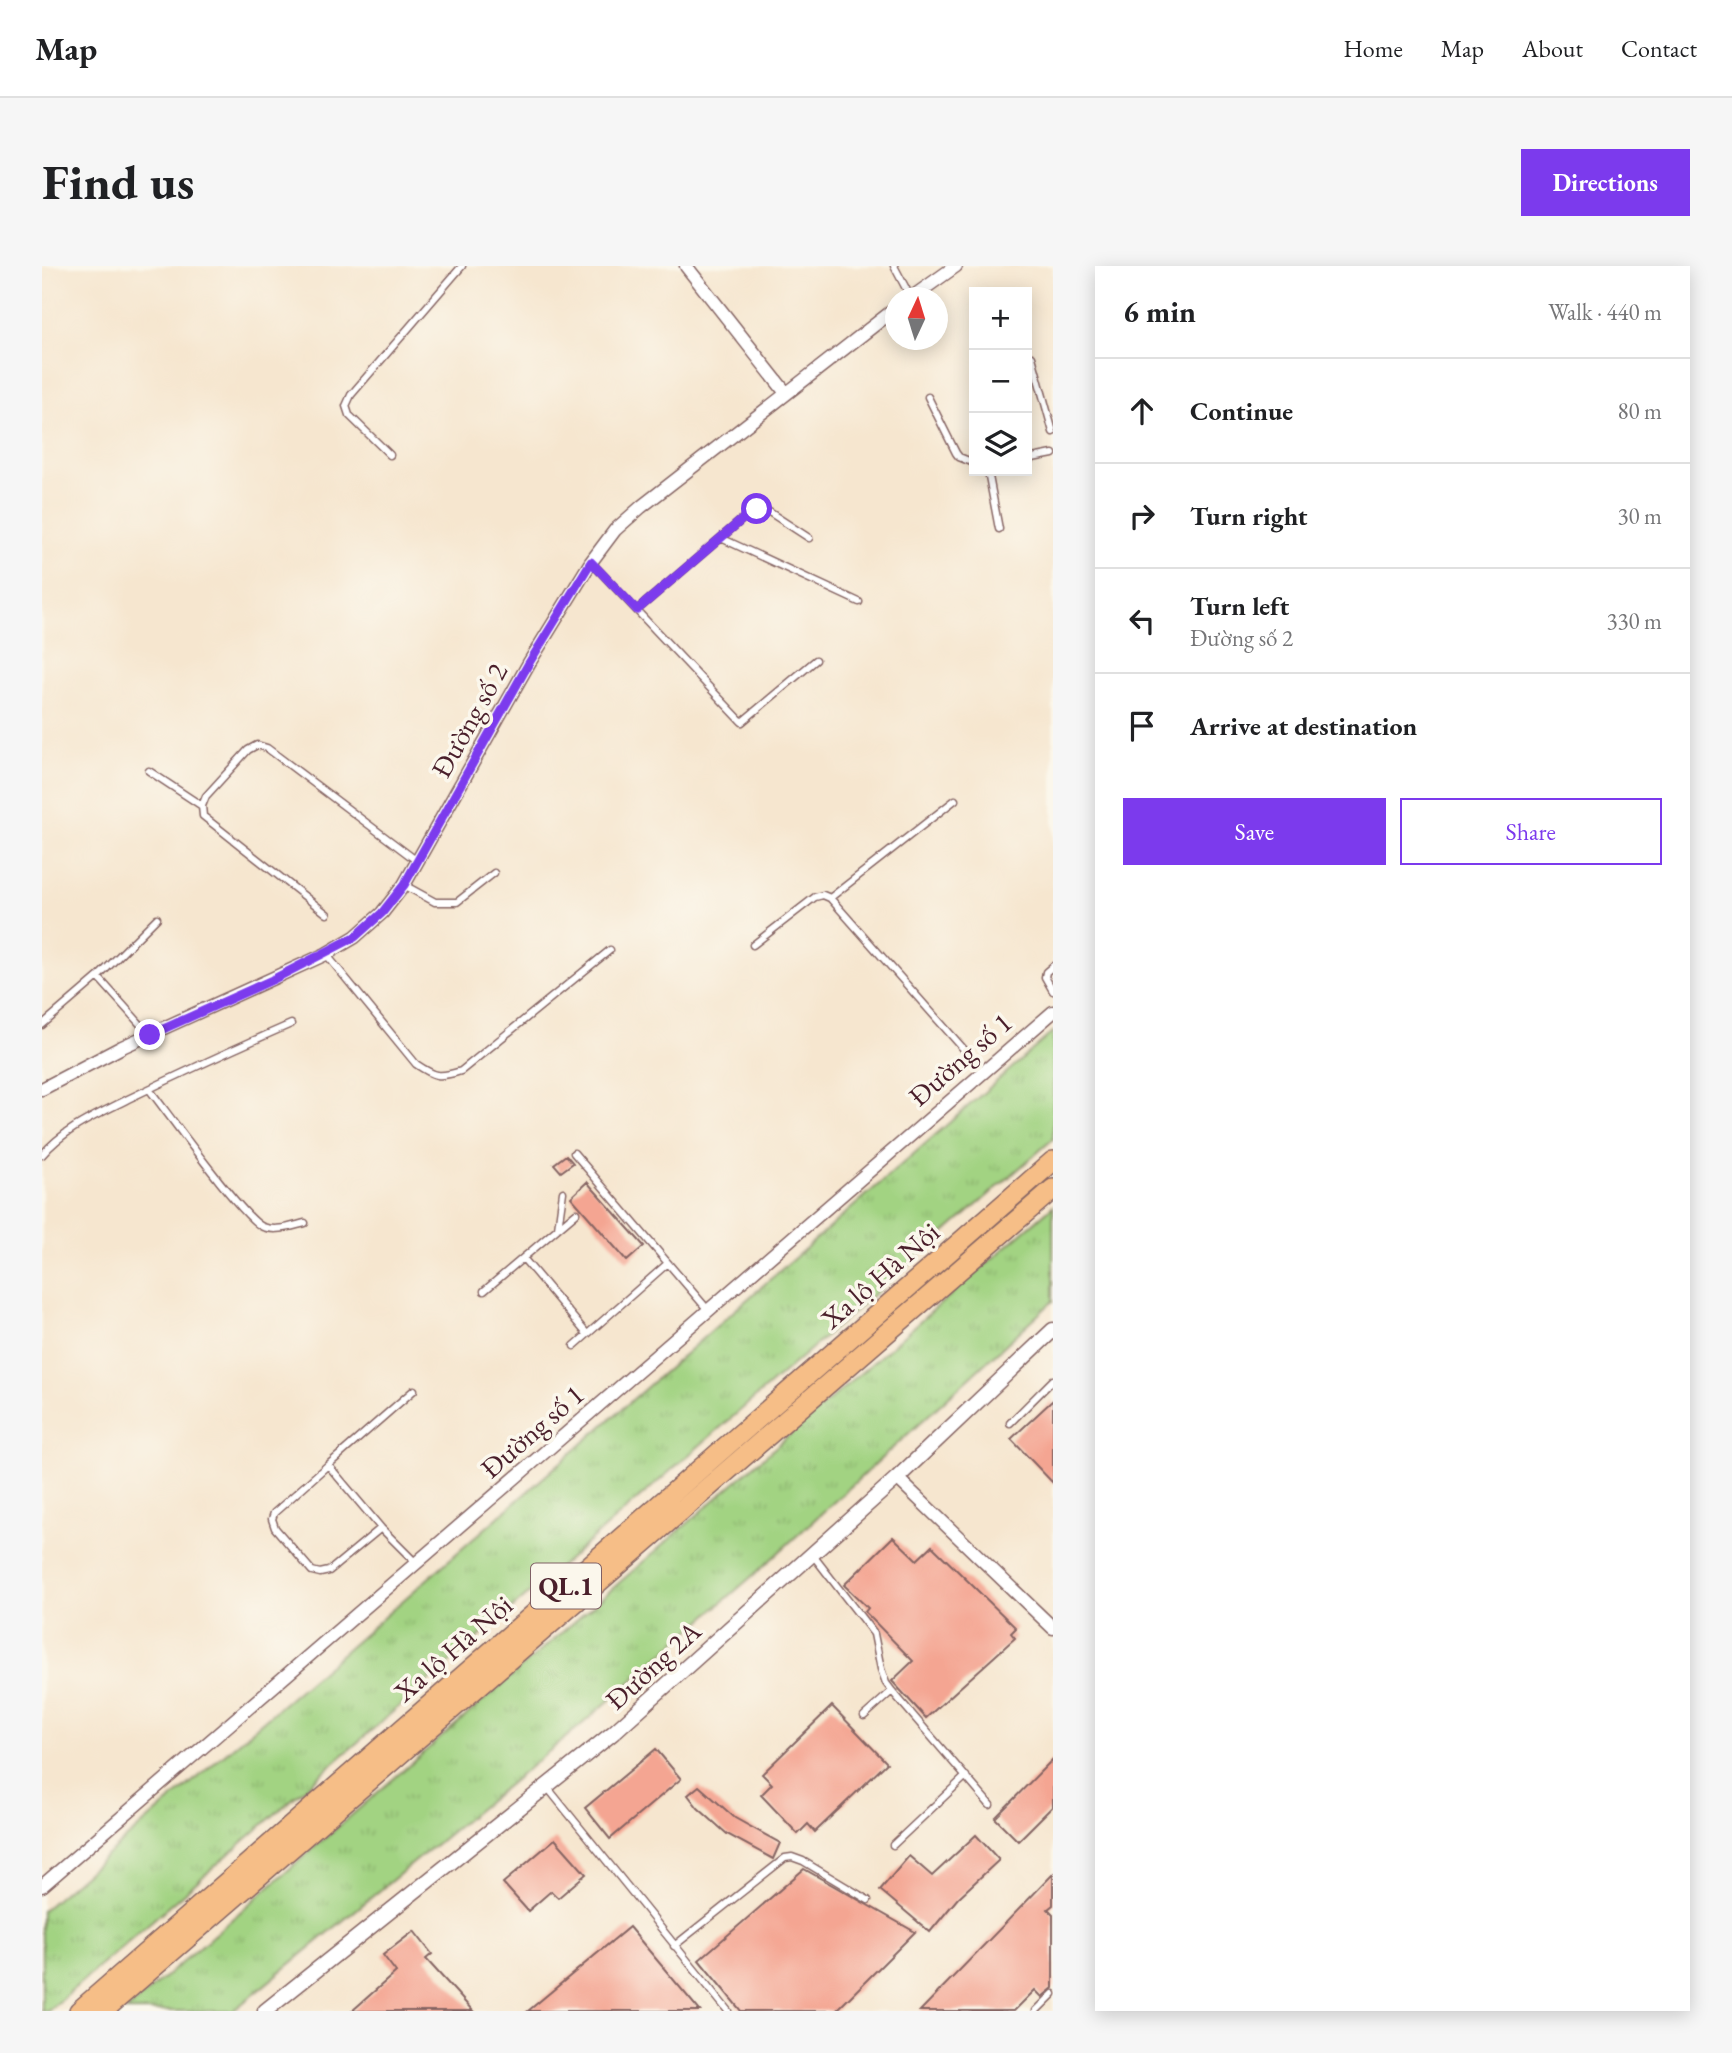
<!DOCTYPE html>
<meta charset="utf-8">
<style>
:root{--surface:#fff;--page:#f6f6f6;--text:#202124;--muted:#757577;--line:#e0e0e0;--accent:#7c3aed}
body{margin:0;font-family:"EB Garamond",serif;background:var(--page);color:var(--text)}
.controls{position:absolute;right:21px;top:21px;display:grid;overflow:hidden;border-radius:0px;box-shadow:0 4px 18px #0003}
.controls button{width:63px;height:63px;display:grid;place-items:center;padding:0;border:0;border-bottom:2px solid var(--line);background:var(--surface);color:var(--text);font:35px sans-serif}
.compass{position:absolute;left:843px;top:21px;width:63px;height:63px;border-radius:50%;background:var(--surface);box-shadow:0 4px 18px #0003;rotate:4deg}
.stop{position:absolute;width:21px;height:21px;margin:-16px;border:5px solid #7c3aed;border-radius:50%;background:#fff}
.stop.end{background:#7c3aed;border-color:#fff;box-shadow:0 2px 7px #0008}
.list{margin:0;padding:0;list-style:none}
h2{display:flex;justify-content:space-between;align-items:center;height:91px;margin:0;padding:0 28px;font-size:30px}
h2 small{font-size:23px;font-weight:400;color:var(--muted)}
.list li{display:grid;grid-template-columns:46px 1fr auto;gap:21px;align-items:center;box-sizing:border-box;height:105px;padding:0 28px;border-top:2px solid var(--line)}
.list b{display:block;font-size:26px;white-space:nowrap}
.list p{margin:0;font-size:23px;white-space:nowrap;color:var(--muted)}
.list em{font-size:23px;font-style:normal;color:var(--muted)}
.actions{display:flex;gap:14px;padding:21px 28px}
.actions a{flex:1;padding:16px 0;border:2px solid var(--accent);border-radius:0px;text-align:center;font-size:24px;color:var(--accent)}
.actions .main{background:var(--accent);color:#fff}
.icon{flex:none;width:38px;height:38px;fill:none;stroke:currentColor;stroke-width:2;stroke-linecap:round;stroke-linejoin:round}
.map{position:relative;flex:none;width:1011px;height:1745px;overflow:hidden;border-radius:0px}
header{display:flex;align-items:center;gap:42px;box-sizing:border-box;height:98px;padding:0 35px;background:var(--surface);border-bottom:2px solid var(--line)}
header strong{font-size:33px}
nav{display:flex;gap:38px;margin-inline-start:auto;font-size:24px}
.intro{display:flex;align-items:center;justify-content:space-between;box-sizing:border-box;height:168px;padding:0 42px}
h1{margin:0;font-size:49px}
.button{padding:18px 32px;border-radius:0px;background:var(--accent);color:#fff;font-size:24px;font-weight:700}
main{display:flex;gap:42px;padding:0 42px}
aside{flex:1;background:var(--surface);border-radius:0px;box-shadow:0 4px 18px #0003}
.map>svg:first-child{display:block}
.grass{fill:url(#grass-tufts);stroke:#767956;stroke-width:2}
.building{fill:#f4a592}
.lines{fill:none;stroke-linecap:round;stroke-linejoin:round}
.service-casing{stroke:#866564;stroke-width:9}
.minor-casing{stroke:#866564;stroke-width:15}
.tertiary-casing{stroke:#866564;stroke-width:17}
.trunk-casing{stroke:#866564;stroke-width:22}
.service{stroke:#fff;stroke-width:6}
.minor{stroke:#fff;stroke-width:12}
.tertiary{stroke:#fff;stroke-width:14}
.trunk{stroke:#f6be87;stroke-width:19}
.route{stroke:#7c3aed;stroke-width:9}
.labels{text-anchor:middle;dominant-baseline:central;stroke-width:7;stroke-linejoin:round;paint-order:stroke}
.shield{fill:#fbf7ec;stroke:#7f6065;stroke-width:2}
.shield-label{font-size:26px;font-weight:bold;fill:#4a1f2b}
.street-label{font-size:28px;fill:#4a1f2b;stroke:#fbf7ec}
</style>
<header>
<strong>Map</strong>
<nav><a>Home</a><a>Map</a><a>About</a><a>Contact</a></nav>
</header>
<div class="intro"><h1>Find us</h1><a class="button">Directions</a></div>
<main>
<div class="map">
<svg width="1011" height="1745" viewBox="0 0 1011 1745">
<defs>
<pattern id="grass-tufts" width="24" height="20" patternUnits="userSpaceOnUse" patternTransform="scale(1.75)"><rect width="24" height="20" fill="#a2d382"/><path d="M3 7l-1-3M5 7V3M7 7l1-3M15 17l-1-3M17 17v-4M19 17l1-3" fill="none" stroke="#8db570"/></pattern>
</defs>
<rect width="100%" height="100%" fill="#fbf7ec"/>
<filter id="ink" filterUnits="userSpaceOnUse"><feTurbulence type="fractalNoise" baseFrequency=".0143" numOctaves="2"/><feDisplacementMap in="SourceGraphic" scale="14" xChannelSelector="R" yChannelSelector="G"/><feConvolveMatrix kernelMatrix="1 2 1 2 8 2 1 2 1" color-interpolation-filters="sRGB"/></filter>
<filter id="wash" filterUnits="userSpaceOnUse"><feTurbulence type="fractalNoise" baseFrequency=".00686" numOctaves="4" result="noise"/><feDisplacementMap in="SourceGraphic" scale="28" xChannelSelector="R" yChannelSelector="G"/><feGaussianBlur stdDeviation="1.57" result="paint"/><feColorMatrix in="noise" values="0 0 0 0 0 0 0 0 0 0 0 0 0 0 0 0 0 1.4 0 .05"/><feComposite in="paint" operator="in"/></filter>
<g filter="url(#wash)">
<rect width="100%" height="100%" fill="#f6e6cf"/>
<path class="grass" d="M1011 766V873L6 1745H0V1645L319 1371Z
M1011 940V1035L723 1299 539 1459 191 1745H84Z"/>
<g id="blocks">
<path class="building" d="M524 889 531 897 519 906 512 898Z
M545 916 602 980 585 995 529 931Z
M1011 1134V1217L969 1173Z
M851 1271 875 1294 890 1280 974 1362 969 1367 973 1372 884 1452 850 1415 871 1395 823 1346 826 1342 802 1319Z
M790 1440 845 1497 773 1566 766 1558 756 1568 719 1529 730 1518 720 1508Z
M614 1483 639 1513 568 1573 543 1542Z
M1011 1493V1540L976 1575 953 1552Z
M657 1520 693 1552 738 1577 731 1593 685 1568 656 1542 646 1529Z
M934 1569 957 1594 916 1632 888 1666 838 1624 867 1590 890 1610Z
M513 1573 544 1608 516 1632 509 1625 486 1645 461 1617Z
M762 1603 873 1666 794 1745H699L657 1694Z
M1011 1608V1639L1006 1643 1011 1648V1722L1000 1731 993 1724 972 1745H878Z
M587 1661 658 1745H486Z
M372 1665 390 1688 384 1693 431 1745H310L354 1706 341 1689Z"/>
</g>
</g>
<g filter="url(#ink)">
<use href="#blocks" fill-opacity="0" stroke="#866564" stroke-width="2"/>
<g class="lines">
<g class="service-casing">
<path id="service" d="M852 0 869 32
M990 91 1011 166
M886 131 914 187 917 191 932 197
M348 189 307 149 304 140 309 129 420 0
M985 193 1011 188
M946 205 957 263
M679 272 817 336
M549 296 700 456 774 394
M595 344 710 245 721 242 767 272
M107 505 160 540
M362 619 393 636H415L452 607
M788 632 913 534
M285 648 161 550 160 540 164 530 206 484 215 479 225 482 375 595
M711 679 773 631 781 629 788 632 942 806
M284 688 374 798C393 811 397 812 419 805L568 684
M1011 700 1004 706 1003 711 1011 725
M0 759 56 711
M107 768 56 711 115 652
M107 823C125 846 202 954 221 961 234 966 250 960 263 957
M532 887 666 1044
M0 889C23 862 55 849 86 833 140 807 194 782 249 758
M516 962 521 926
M481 992 545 1068
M442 1025 534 947
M532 1080 626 997
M968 1157 1011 1114
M286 1199 232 1247 230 1253 233 1262 270 1305 278 1307 287 1305 339 1262 374 1297
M339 1262 286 1199 372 1124
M770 1288 832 1368 839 1403 844 1417 850 1425 948 1539
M822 1450 850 1425
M505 1521 686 1745
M851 1579 924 1510
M632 1680 743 1592 750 1591 761 1595 826 1634
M994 1745 1011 1728"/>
</g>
<g class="minor-casing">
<path id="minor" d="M644 0 744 127
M869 32 914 0
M0 823 80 781 284 688 313 671 340 647 362 619 487 397 549 296 573 264 599 241 853 43
M855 1212 1011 1362
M0 1620C338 1330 674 1037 1011 746"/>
</g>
<g class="tertiary-casing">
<path id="tertiary" d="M223 1745 571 1467 855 1212 1011 1064"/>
</g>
<g class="trunk-casing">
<path id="trunk" d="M37 1745 1011 895
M61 1745 1011 923"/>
</g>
<use href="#service" class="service"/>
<use href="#minor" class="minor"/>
<use href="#tertiary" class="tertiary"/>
<use href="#trunk" class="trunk"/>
</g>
</g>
<g class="lines" filter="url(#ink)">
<path class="route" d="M108 769 230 714 313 671 340 647 362 619 487 397 549 296 595 344 710 245 715 243"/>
</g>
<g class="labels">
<rect class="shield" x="489" y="1297.5" width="70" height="45" rx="5"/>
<g class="shield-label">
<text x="524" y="1320">QL.1</text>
</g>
<g class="street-label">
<text transform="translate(427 454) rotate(-61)">Đường số 2</text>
<text transform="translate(918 793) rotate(-41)">Đường số 1</text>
<text transform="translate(838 1009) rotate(-41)">Xa lộ Hà Nội</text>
<text transform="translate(490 1165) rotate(-41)">Đường số 1</text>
<text transform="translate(411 1382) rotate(-41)">Xa lộ Hà Nội</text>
<text transform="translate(611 1399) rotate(-42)">Đường 2A</text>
</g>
</g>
</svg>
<div class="controls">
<button>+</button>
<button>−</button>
<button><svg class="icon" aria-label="layers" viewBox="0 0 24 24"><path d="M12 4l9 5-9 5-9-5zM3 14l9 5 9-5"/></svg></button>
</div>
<svg class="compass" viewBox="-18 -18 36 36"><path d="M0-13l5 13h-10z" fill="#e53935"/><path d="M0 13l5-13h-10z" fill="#757577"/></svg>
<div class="stop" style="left:715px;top:243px"></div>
<div class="stop end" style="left:108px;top:769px"></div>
</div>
<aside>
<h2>6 min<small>Walk · 440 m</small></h2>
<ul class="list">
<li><svg class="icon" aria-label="ahead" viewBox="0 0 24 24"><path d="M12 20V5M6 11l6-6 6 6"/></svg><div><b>Continue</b></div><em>80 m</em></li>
<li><svg class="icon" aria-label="right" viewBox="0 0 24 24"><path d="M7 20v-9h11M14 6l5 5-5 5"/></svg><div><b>Turn right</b></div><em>30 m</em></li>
<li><svg class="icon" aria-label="left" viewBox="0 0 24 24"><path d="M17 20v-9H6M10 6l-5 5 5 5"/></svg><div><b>Turn left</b><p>Đường số 2</p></div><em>330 m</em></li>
<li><svg class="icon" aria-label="arrive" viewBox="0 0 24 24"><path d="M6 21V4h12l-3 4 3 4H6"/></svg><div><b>Arrive at destination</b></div></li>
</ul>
<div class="actions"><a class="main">Save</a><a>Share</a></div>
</aside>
</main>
